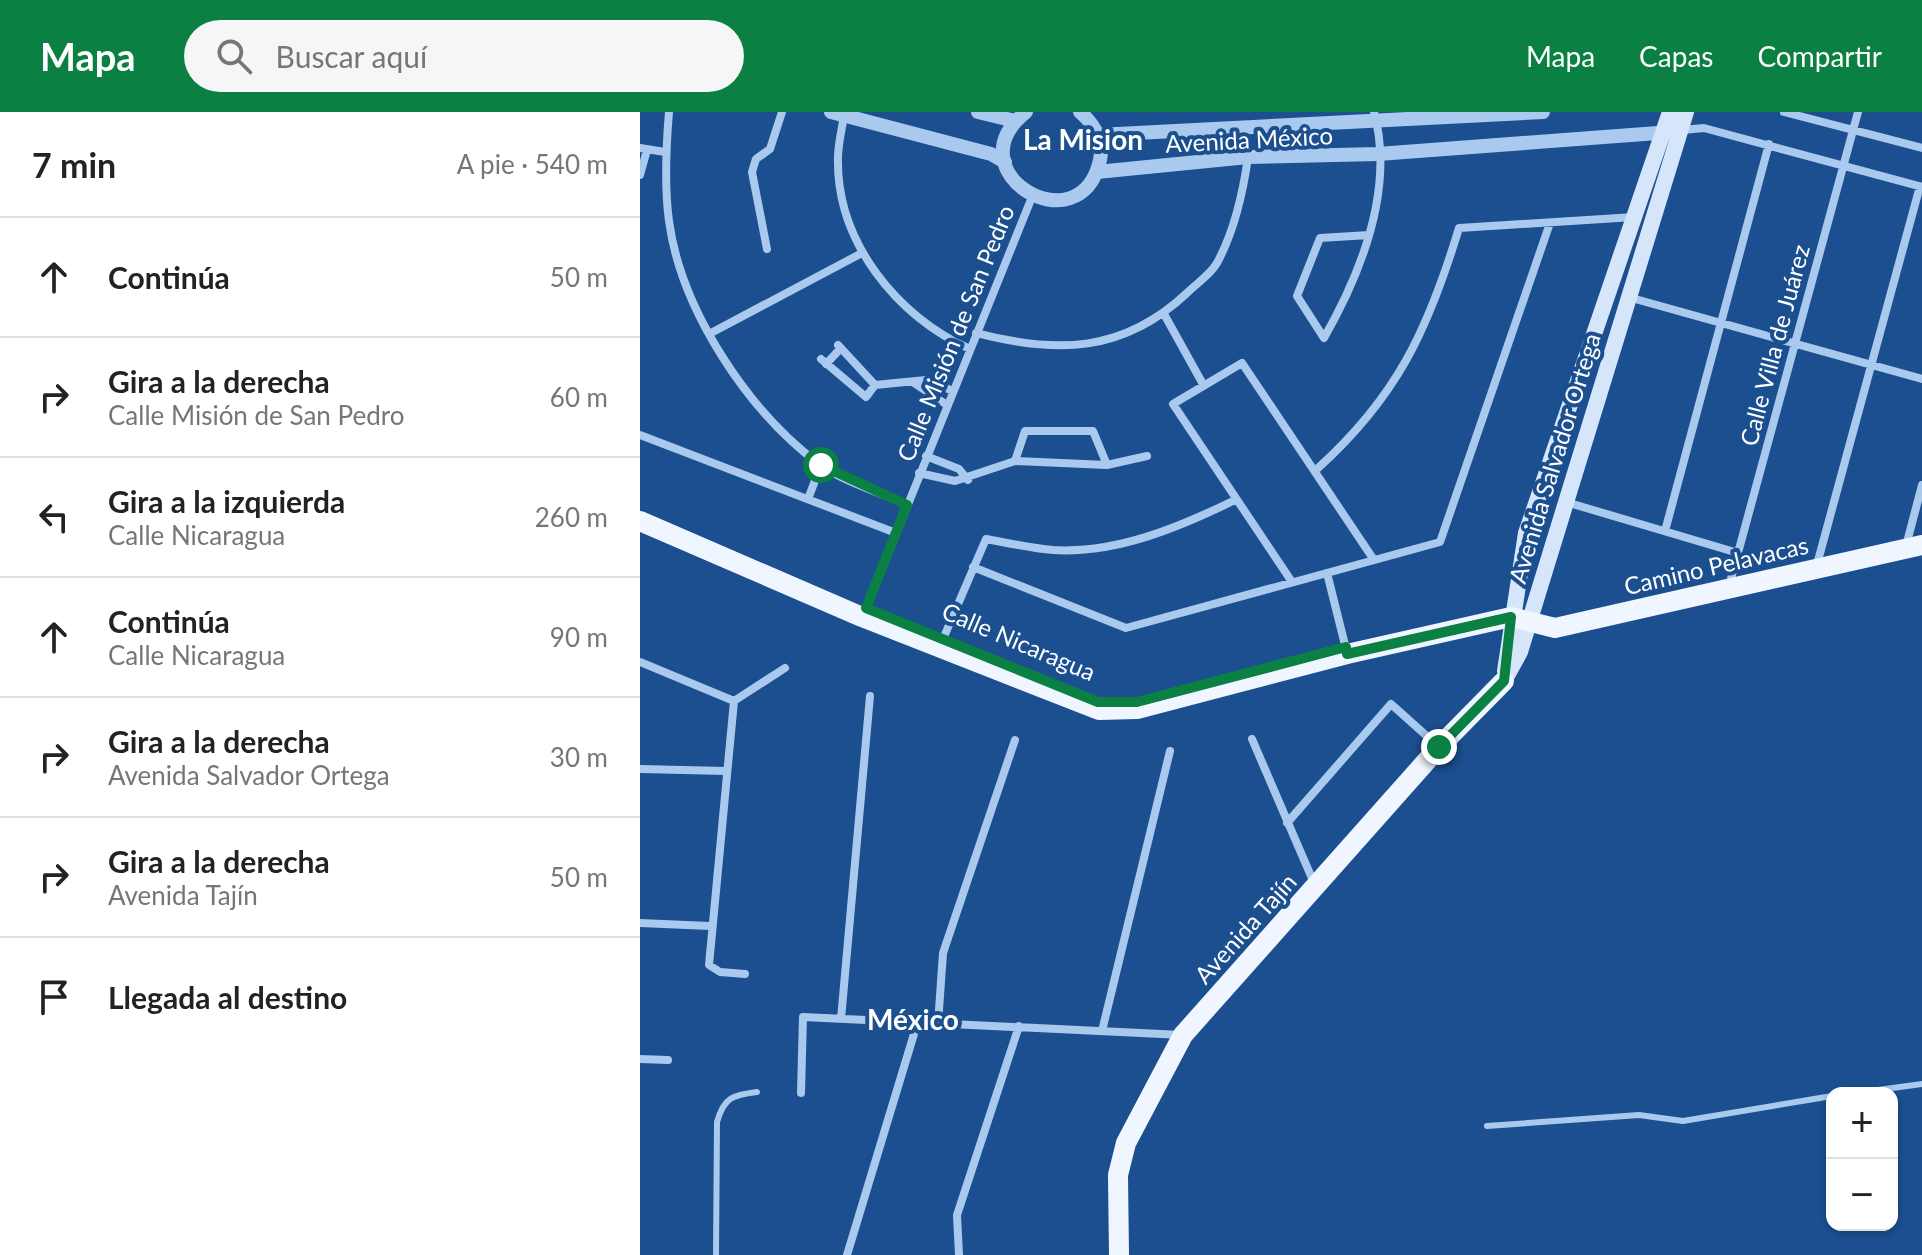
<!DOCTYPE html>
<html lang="es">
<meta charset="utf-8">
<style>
:root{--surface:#fff;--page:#f6f6f6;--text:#222;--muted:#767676;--line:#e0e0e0;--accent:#0b8043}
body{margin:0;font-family:Lato,sans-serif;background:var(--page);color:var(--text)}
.controls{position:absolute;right:24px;bottom:24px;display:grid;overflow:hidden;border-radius:16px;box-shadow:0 2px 6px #0004}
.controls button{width:72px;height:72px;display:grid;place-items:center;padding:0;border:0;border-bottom:2px solid var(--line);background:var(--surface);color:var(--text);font:40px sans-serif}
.stop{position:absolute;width:24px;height:24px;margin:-18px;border:6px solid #0b8043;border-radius:50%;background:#fff}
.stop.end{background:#0b8043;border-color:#fff;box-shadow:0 2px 8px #0008}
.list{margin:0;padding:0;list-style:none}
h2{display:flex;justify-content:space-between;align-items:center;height:104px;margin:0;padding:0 32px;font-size:34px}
h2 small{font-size:26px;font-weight:400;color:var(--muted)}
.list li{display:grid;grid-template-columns:52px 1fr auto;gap:24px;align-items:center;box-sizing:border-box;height:120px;padding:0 32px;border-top:2px solid var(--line)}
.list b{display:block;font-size:30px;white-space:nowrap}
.list p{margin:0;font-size:26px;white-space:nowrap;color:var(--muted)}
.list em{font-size:26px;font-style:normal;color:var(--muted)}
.icon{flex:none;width:44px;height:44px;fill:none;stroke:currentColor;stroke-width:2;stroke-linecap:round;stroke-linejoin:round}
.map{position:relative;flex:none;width:1282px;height:1143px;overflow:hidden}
header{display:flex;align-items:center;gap:48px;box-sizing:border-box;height:112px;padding:0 40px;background:var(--accent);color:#fff}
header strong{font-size:38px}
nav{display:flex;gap:44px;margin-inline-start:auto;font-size:28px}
.search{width:560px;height:72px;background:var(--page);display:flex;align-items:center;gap:20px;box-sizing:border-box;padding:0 28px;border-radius:44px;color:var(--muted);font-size:30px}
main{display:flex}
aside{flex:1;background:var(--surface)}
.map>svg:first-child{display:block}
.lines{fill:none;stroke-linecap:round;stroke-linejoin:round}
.service{stroke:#a9c9ee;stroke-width:6}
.minor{stroke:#a9c9ee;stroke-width:8}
.tertiary{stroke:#a9c9ee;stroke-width:14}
.secondary{stroke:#d6e6fa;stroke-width:16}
.primary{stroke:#f0f6ff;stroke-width:20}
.route{stroke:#0b8043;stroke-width:10}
.labels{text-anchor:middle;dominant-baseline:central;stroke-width:8;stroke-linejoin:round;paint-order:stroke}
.street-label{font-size:24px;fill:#fff;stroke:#1b4f8f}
.quarter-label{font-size:28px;font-weight:bold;fill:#fff;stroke:#1b4f8f}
</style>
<header>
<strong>Mapa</strong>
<div class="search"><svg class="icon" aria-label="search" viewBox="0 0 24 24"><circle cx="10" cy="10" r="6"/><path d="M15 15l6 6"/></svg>Buscar aquí</div>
<nav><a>Mapa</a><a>Capas</a><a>Compartir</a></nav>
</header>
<main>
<aside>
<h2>7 min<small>A pie · 540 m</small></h2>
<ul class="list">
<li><svg class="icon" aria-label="ahead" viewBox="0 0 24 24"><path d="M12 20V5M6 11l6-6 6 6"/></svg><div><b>Continúa</b></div><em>50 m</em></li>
<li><svg class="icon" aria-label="right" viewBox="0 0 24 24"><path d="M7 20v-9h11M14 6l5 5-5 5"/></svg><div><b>Gira a la derecha</b><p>Calle Misión de San Pedro</p></div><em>60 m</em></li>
<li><svg class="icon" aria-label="left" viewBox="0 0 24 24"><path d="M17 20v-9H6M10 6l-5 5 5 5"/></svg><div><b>Gira a la izquierda</b><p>Calle Nicaragua</p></div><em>260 m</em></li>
<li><svg class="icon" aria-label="ahead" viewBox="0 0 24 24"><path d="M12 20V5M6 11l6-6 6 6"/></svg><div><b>Continúa</b><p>Calle Nicaragua</p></div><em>90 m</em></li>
<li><svg class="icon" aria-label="right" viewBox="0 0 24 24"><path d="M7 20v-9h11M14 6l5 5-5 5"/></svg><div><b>Gira a la derecha</b><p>Avenida Salvador Ortega</p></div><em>30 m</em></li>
<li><svg class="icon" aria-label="right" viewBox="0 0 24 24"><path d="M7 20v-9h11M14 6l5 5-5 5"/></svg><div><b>Gira a la derecha</b><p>Avenida Tajín</p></div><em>50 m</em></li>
<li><svg class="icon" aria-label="arrive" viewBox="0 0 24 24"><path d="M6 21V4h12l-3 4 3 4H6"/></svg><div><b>Llegada al destino</b></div></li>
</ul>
</aside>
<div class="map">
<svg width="1282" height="1143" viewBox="0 0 1282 1143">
<rect width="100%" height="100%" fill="#1b4f8f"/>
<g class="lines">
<path class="service" d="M1216 981 1282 972
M847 1014 999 1003 1043 1009 1192 984
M76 1143 77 1010C84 985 93 983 117 980"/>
<path class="minor" d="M29 0C26 36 24 73 29 109 41 198 108 299 179 352 204 370 239 380 267 393
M1144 0 1282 36
M204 3C202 17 198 32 198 46 196 129 257 205 330 237
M1042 18 1064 16 1282 75
M0 36 25 40
M0 63 7 38
M729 123 680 126 657 184 684 226C721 161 755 77 734 0
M127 137 112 60 116 47 130 37 142 0
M988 185 1282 267
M524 202 564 274
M336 221C417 242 483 241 547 181 556 172 571 162 577 151 595 118 603 81 608 45
M69 222 222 141
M198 233 235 273
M181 247 226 285 235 273 286 268 313 279
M186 252 201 236
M274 271 307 293
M0 323 256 421
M286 344 319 357 328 368
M375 349 385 319H453L467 353
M677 357C757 285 788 218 819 116L994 105
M279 361 315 369 375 349 467 353 507 344
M168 387 181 353
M926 390 1098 441
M1025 419 1129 32
M1266 434 1282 373
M333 455 486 516 800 430 910 111
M1176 456 1280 74
M687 461 707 541
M652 470 533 292 602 251 734 448
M1089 474 1218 0
M223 504 392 85
M300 534 346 427C368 431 390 436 413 438 476 442 540 415 595 388
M0 550 94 589
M94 589 69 853 80 860 105 862
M94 589 145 556
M612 627 674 771
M0 657 86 659
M647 711 751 592 799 635
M0 811 70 814
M201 907 230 584
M298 912 303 841 375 628
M462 919 530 639
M0 947 28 948
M161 981 163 905 542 923
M207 1143 277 912
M319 1143 317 1103 379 914"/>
<path class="tertiary" d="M191 0 351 42 365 50
M338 0 375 9
M386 0C311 59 440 137 460 48 464 29 454 12 440 0
M458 23 903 0
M457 60 608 45 738 42 1031 20"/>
<path class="secondary" d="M865 559 886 421 1030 0
M864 569 880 540 1046 0"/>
<path class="primary" d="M0 409 222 505 459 598 497 597 707 542 871 505 915 516 1282 433
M479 1143 478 1063 486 1031 543 923 799 635 864 569"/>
</g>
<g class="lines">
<path class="route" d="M181 353 267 393 226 496 458 590H497L706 535 707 542 871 505 864 569 799 635"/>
</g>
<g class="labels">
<g class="street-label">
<text transform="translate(609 27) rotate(-3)">Avenida México</text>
<text transform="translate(315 221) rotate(-68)">Calle Misión de San Pedro</text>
<text transform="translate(1134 233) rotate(-75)">Calle Villa de Juárez</text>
<text transform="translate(914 346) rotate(-73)">Avenida Salvador Ortega</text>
<text transform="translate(1076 453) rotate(-13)">Camino Pelavacas</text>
<text transform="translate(379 529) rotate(23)">Calle Nicaragua</text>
<text transform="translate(605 816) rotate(-48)">Avenida Tajín</text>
</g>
<g class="quarter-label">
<text x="443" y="27">La Mision</text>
<text x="273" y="907">México</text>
</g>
</g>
</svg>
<div class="controls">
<button>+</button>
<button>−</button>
</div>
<div class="stop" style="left:181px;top:353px"></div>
<div class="stop end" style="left:799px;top:635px"></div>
</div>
</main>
